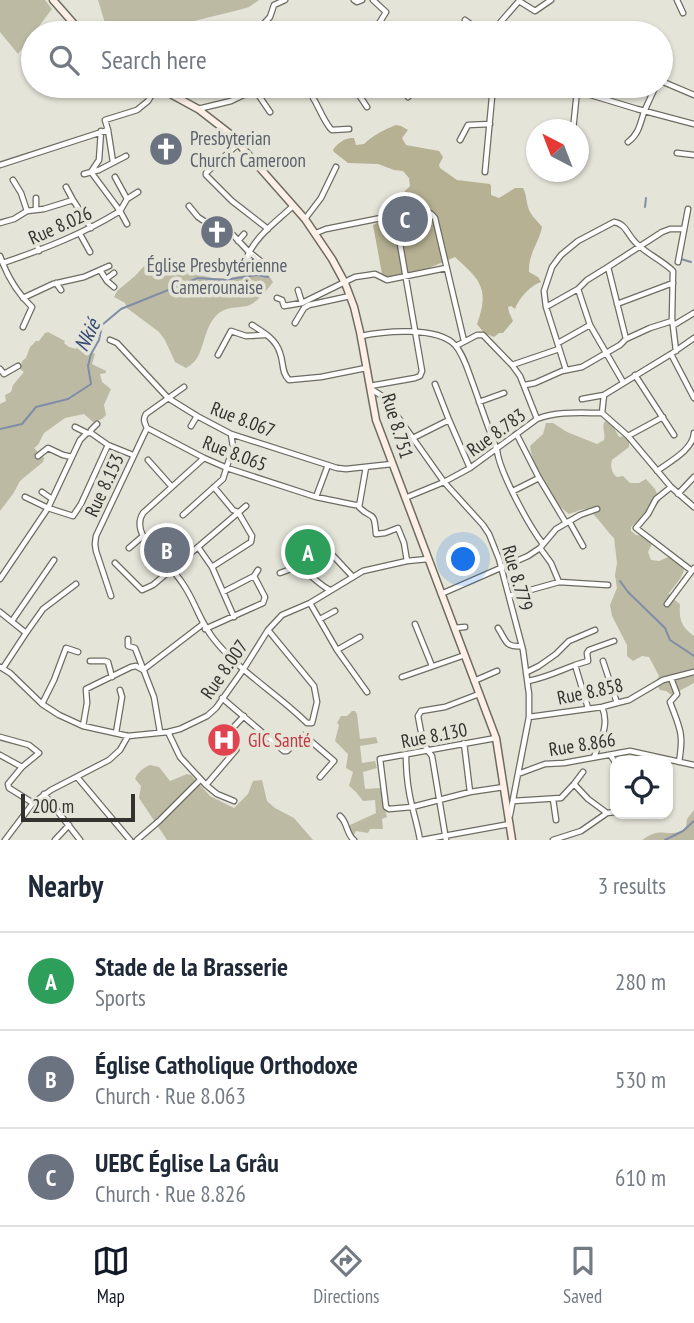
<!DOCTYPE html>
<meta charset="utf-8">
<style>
:root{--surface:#fff;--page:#f2f2f3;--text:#1f2937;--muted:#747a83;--line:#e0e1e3;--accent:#111827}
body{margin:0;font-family:"PT Sans Narrow",sans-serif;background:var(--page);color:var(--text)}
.controls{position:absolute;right:21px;bottom:21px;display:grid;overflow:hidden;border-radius:14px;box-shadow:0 2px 5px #0004}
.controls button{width:63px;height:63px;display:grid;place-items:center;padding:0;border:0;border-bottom:2px solid var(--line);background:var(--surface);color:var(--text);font:35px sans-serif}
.compass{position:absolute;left:526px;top:119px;width:63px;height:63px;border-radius:50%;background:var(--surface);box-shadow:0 2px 5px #0004;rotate:318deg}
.scale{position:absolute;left:21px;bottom:18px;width:114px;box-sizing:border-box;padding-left:7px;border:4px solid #33322e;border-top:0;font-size:19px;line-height:24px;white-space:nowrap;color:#33322e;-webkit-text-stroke:5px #e5e4d9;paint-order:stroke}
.you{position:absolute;left:464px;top:560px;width:24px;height:24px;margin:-18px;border:5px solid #fff;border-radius:50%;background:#1a73e8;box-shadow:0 0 0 10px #1a73e833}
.badge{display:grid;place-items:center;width:46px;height:46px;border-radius:50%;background:var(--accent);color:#fff;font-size:23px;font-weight:700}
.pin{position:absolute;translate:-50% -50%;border:4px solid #fff;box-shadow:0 2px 7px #0006}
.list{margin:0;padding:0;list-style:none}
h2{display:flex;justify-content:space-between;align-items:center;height:91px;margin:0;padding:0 28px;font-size:30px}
h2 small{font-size:23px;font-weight:400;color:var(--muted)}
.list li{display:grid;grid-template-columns:46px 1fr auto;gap:21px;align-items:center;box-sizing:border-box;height:98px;padding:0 28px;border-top:2px solid var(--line)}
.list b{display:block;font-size:26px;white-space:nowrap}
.list p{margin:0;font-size:23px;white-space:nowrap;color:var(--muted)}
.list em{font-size:23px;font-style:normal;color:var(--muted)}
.icon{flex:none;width:38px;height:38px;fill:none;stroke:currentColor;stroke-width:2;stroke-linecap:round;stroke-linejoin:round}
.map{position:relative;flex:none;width:694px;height:840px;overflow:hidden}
.search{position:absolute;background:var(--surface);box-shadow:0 2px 5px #0004;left:21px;right:21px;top:21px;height:77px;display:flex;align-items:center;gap:18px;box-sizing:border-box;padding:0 24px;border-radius:38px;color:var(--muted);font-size:26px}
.sheet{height:385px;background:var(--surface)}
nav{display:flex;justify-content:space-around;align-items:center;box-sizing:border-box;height:98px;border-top:2px solid var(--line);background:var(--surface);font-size:19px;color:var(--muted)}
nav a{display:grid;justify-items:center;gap:4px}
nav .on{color:var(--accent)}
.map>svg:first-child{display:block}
.green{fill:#bdbaa4}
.forest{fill:#b6b193}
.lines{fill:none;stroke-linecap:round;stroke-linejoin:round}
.stream{stroke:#7f8da7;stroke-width:2}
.minor-casing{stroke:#6d6c62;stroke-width:7}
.secondary-casing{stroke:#6d6c62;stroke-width:9}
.minor{stroke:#fff;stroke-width:4.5}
.secondary{stroke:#fef0e7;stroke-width:6}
.labels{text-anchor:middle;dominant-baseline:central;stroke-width:7;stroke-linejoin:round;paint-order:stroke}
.worship-label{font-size:19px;fill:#5b616d;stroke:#e5e4d9;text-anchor:start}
.street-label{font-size:19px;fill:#33322e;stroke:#e5e4d9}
.health-label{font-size:19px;fill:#be3a42;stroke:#e5e4d9;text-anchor:start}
.water-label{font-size:21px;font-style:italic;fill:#364b73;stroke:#e5e4d9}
</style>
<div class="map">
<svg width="694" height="840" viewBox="0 0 694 840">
<rect width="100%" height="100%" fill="#e5e4d9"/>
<path class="green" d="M0 0H45L52 9 18 54 0 32Z
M98 0H259L249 7 239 10 145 33H108Z
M155 259 163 265 181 264 193 271 194 274 213 278H230L262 271 268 274 273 282C269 288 257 302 250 305 237 309 225 305 215 317 204 329 204 350 195 361 192 364 189 366 186 368L175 362 165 340 159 332 127 308 125 303 114 297 117 291 135 276 146 264Z
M48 332 65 341 64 343 69 347 76 349 78 346 75 340 83 341 86 346V349L95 354 92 364 106 371V373L100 374 102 382 111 389 104 405 106 415 102 419 93 422 84 414 65 418 44 433 38 445 34 448 44 458 43 462 20 481 13 494 0 511V404L6 401 5 395 11 392 13 385 24 372 20 369 22 361 26 358 30 347 36 341H39L45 333Z
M605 421 612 424 619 437 625 436 629 440V447L612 460C610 466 612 474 617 477L623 476 630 483H639L646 479 655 489 660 501C654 510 640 518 631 527V531L636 535 649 536 653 542 648 552 651 560 659 561 673 555C694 566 680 579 669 593L671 597 680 604C679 620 681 626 694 636V683L681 690 673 696 666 691 660 690 655 683 659 676 649 657 642 656 633 661 627 656V645L612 616 610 605 617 588 615 575 617 563 614 538C607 532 593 510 586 509 581 509 573 513 569 514 552 503 532 466 530 446L543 434 546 423H553L567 432 597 444 604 440C606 434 601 426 605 421Z
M303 529 331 559 314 575 286 545Z
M352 711H355L357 714 360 739 376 737 378 743 360 746 362 763 375 761 377 768 363 772 365 789 380 788 387 817 382 819 383 829H370L368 833 356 831 353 836 348 829 350 825 376 813 375 800 363 801 356 792 349 786 353 772 346 768 348 754 335 741 339 725 337 723 341 716H347Z
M150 765 159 767 170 781 187 774 191 775 210 796 234 808 248 794 253 781 262 780 267 801 275 808 294 818 313 840H167L139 798 141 786 135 779C137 773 144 767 150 765Z
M694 810V840H642C661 826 664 837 683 831L686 827 687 819Z"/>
<path class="forest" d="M396 125 401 126 408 130 402 138 406 145 439 151 443 157 439 165 440 168 457 180 490 184 491 186V195L499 198 515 188H523C527 195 526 204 530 212 533 218 538 221 542 227 539 243 528 254 529 272L538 277 541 282C531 285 519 298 515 309L511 306 508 307 509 312 513 321 503 333H499L494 337 484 333 477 324C490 288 480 280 455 257L429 268 385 278 382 274 373 225 379 222 389 220C402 231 402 234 419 225V210L416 206 404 205 400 201 401 195 410 186 409 178 403 171 394 170 378 164 348 163 334 152 333 150C337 143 346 137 354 138L356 145 364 144C372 136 385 129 396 125Z"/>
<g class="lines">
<path class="stream" d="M645 207 646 198
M681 259 691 262
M0 429 22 424 36 407 68 399 91 384 88 366 91 354 99 340 102 325 121 309 198 278 224 280 257 275 268 277
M620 581 628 592 665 628 670 640 694 656
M665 840 683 831 694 821"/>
<g class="minor-casing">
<path id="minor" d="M354 0 357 2 362 0
M373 0 386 12 378 25
M677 0 683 13
M465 20 483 33
M222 33 223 26
M255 33 270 17 274 5 285 0
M369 33 376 26 381 25 410 33
M491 33 519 1 535 11 551 0
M661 81 694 95
M305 86C317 100 320 115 330 128L332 130 349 129
M353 86 367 107
M400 86 408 97
M561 86 637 109 694 124
M255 90 270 112
M198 109 231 101 262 86
M108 130 113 162
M573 130 577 91 580 86
M460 140 468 125 490 124
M628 142C639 134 640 124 644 112 648 103 652 94 656 86
M238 144 206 173V175L232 201 268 229
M677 153 694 155
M0 165 108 130 105 120 137 110 148 101 157 86
M485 172 493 86
M84 174 99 170 126 156
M115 177 127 199
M13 180 21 193 27 211
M66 187 73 200
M36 198V210
M189 206 198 217 210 225 233 235 248 251 263 263
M305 219 321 198 336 167
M0 223 14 219 27 211 44 209 73 200 91 228
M127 224 120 211 127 199 138 192
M316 233 326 229 416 211C425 211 430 211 435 218L464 341
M80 234 90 252
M205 235 210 225
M34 238 39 251
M238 241 244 234
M0 256C7 276 17 293 32 307L23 327
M246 260C253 238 277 221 293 206
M678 262 688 209
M3 263C44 249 83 234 120 211L91 172 99 160 101 131
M608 267 587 280 578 289 590 325 623 382
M100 270 107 281 114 287
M106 279 114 273
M56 283 61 290
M298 290 302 303
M23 298 53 284 84 277 109 266
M277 298 282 300 284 306 302 303 355 277 375 274 387 280 446 268
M617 304 673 283
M546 307 578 289
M295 323 304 308 309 305 350 296
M252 325C263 332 276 339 280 353 284 363 281 372 289 380L321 377 366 368
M674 325 694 313
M361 336C384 331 437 326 455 345 464 355 468 371 473 384 481 406 488 428 497 450 499 471 529 526 543 544
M626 339 608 267 662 232 670 229H684
M110 340 117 343 168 398 197 416 231 434 337 468 346 469 392 464
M558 343 590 325
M456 346 477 335H483L512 365 520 376 537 419
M671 354 694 398
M218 355 231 331 246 336 265 335
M512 365 559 349
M0 369 4 374 18 366
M566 370 546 307 544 291 552 267 561 255 578 241 614 222C626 224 627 234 635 242 645 253 662 260 673 271L672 318 676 351
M635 375 674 435
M435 384 449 420 470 468
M525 385 535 383 562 371 582 367 620 345 626 339 650 328 672 321
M370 386 415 378 420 376 422 371 395 215
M184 387 146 414C143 419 144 422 147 428L204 458 227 468 316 497 355 505H359
M371 389 382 396 388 403 444 482 483 525 489 534 499 559 523 650 529 694V717L510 815
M582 399 604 395
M479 402 504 393
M602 413 604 395 671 354 694 338
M191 426 197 416
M75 427 87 433
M91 433V430L97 424
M517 435 539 478 566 523
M628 436 663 417
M413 438 449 420
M38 456 48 448 63 455 72 457
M148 460 172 487
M366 467 359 507C372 521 374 508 376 534L385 533 398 528 404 543 407 561
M657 471C669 462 693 450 694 433
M214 487 233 510 238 512 252 536 251 542 212 567 234 617
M671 487 656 499 648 514 636 528 692 571
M513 491 539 478
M42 492 52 499
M678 494 694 477
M25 497 48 508 73 516 81 504 108 445 133 455
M316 497 328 465
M405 498 444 482 470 468 537 419C558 411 580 413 602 413L628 436 671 487 694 507
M183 515 223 479 233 447 231 434
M569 521 583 546
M143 536C139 528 138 521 143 513L204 458
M150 544 157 537
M325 547 353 577
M129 548 143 536C157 553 173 568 185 587 197 606 201 625 217 643 243 674 279 695 307 723H312L317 702 314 686 268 630
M540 548 551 563 559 582
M115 563 142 590 153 585 198 547
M212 567 198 547 246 506
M280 573 299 566C307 572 322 587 330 590
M254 576 258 570
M0 579 48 508 80 440 87 433H91L108 445
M441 594 528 556 540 548 556 529 580 515 597 509
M111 596 96 551 95 544 96 536 147 428
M509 596 559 582 608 585
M310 603 337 650 367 692
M667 604 694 568
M0 612 26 633 3 668
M320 619 335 611
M12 621 54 560
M415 624 432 666
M454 628 465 627
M498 628C506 640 505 648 522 646
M205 629 263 603 265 597 254 576 223 592
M26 633 43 609 76 584
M128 639V646L135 648 154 697 160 732
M337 650 360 637
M90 661H105L108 662 112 677
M603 661 617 703
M575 665 588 661 587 653 589 650 614 641
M0 667 10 673 42 704 59 715 83 726 128 736 168 732 180 729 207 716 216 708 243 670 268 630 282 615 310 603 363 571 407 561 428 559
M527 672 539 666 556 654 569 641 595 630
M402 677 465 655
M671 678 677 694 670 702C680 729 684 733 679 762
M474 681 497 671
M528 681C545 678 559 671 575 665L588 708
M222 698 284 751H287L303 735 306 737 334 761 320 777
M42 704 54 680 66 648 78 652
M529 717 602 707 617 703 629 700 663 680 694 672
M83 726 87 703 86 689 131 667 136 666 143 670 203 624
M168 732 180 757 206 785 236 750
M116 733 122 697 120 690
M228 733 244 716
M0 737 29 745 39 753 22 767 8 784 9 788 33 803
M496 738 380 759 386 807 389 809 412 807 470 792 504 787
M464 743 470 792
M0 755 22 767
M406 755C406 771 408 790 412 806 415 818 418 828 420 840
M611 756 615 762
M594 757C600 741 610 725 602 707
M518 774 545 764 564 763 630 751 694 765
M77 777 130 840
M574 784 588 799 607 813
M206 785 217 794 234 801
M44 794 80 840
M553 799 556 820
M513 801 561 798 574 784 583 772
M620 814 622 815
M340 816C348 823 346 834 354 840
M5 840 33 803 51 790 109 760 120 750 128 736
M55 840 69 825
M137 840 159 821 200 780
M422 840 510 824
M446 840 432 756C422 745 421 731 418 716L421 711 445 707 479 694
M553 840 581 831 607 813 615 812"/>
</g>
<g class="secondary-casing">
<path id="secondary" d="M53 0 82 33
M156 86 198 109 229 133 305 219 332 259 345 283 354 307 360 332 376 420 496 738 512 840"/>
</g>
<use href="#minor" class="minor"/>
<use href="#secondary" class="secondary"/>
</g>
<defs>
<g id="church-disc" transform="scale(1.75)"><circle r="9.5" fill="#6b7280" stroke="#e5e4d9"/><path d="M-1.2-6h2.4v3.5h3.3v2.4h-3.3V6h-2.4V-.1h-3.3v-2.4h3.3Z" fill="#fff"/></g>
<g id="hospital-disc" transform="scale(1.75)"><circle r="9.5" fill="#e0444e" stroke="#e5e4d9"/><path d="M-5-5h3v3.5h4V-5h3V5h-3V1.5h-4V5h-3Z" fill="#fff"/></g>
</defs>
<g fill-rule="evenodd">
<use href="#church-disc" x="166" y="149"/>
<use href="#church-disc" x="217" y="232"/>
<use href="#hospital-disc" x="224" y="740"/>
</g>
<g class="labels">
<g class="worship-label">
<text x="190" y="138">Presbyterian<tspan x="190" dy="22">Church Cameroon</tspan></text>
<text x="217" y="265" text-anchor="middle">Église Presbytérienne<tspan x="217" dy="22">Camerounaise</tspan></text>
</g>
<g class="street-label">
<text transform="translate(60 225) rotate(-24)">Rue 8.026</text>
<text transform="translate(243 419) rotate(21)">Rue 8.067</text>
<text transform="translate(398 426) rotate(73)">Rue 8.751</text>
<text transform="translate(496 432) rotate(-36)">Rue 8.783</text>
<text transform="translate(235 453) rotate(21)">Rue 8.065</text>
<text transform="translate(104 485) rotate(-65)">Rue 8.153</text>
<text transform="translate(518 578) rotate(74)">Rue 8.779</text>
<text transform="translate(224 669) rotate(-55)">Rue 8.007</text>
<text transform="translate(590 691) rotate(-12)">Rue 8.858</text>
<text transform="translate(434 735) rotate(-11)">Rue 8.130</text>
<text transform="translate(582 744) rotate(-9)">Rue 8.866</text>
</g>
<g class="health-label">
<text x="248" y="740">GIC Santé</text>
</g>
<g class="water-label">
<text transform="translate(87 335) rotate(-64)">Nkié</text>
</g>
</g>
</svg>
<div class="controls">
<button><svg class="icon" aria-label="locate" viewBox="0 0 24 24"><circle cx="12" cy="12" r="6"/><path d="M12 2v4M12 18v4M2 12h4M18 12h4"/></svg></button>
</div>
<svg class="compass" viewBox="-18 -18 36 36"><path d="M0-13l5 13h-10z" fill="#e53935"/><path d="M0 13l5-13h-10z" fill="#747a83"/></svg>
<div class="scale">200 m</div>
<div class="you"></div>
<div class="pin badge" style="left:308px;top:552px;background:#2e9e5b">A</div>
<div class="pin badge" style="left:167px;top:550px;background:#6b7280">B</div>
<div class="pin badge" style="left:405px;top:219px;background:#6b7280">C</div>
<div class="search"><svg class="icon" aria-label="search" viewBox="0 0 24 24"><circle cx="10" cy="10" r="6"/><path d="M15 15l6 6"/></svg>Search here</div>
</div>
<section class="sheet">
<h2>Nearby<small>3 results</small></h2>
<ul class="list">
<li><span class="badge" style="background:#2e9e5b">A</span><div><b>Stade de la Brasserie</b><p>Sports</p></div><em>280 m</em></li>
<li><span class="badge" style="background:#6b7280">B</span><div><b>Église Catholique Orthodoxe</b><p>Church · Rue 8.063</p></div><em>530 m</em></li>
<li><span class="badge" style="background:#6b7280">C</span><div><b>UEBC Église La Grâu</b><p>Church · Rue 8.826</p></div><em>610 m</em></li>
</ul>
</section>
<nav>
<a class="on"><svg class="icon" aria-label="map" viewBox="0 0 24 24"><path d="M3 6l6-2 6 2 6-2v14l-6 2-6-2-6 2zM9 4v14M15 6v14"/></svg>Map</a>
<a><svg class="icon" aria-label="directions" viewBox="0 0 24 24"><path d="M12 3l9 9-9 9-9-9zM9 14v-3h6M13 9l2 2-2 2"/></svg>Directions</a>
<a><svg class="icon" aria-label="saved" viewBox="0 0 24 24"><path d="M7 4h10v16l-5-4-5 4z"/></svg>Saved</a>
</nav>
